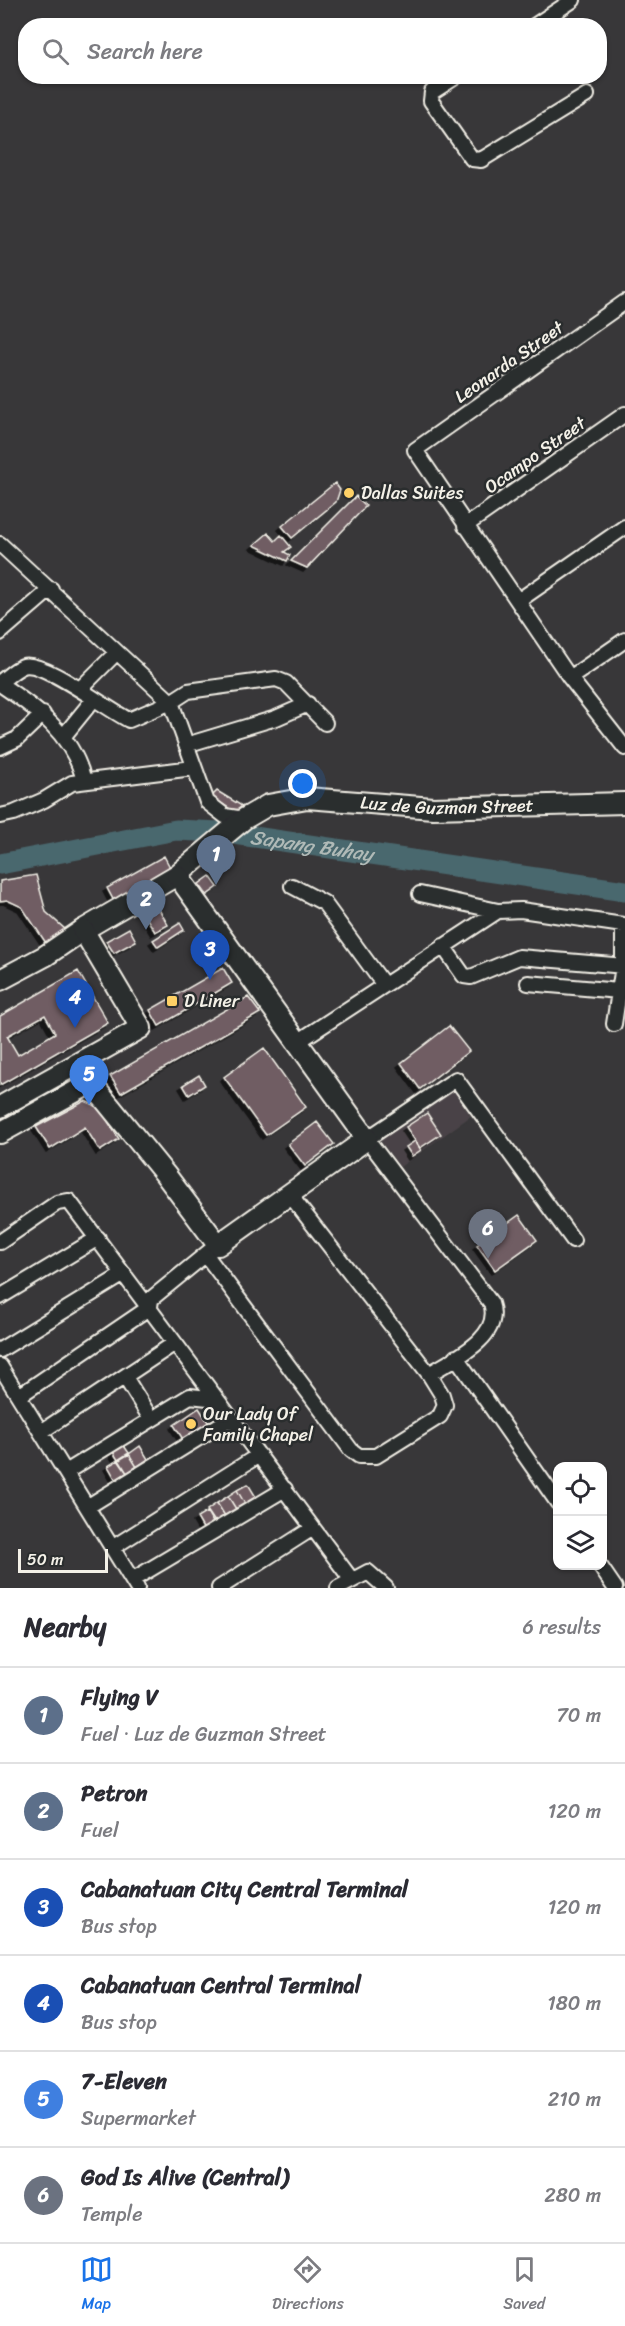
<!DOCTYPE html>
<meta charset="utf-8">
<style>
:root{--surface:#fff;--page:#f2f2f3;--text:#2b2b33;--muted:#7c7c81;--line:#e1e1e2;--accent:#1a73e8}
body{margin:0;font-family:Sriracha,sans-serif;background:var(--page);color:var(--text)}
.controls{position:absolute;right:18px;bottom:18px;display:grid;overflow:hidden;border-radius:12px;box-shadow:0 2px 4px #0004}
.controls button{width:54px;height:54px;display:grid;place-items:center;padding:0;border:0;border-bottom:2px solid var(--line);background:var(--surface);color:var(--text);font:30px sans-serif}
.scale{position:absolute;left:18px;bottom:15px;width:90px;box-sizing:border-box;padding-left:6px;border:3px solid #f4f1e8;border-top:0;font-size:16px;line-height:21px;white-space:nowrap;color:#f4f1e8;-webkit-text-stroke:4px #2a2d2e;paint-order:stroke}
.you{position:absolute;left:303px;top:784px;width:21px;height:21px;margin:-15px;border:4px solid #fff;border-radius:50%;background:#1a73e8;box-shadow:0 0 0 9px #1a73e833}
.badge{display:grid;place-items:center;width:39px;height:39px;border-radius:50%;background:var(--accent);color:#fff;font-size:20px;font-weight:700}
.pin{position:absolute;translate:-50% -50px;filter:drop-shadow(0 2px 3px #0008)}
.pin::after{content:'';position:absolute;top:32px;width:21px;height:18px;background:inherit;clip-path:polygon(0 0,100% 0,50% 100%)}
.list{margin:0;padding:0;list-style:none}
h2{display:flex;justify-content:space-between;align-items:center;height:78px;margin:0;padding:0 24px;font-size:26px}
h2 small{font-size:20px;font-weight:400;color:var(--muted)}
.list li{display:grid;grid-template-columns:39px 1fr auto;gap:18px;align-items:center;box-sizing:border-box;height:96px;padding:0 24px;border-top:2px solid var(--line)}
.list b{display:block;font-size:22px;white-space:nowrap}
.list p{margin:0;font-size:20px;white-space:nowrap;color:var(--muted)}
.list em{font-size:20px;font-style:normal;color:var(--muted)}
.icon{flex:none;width:33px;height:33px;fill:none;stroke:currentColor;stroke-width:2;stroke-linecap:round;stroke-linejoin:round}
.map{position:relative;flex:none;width:625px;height:1588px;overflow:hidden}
.search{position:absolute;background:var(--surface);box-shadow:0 2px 4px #0004;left:18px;right:18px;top:18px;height:66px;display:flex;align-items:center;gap:15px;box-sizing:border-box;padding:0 21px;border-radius:24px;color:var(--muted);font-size:22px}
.sheet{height:654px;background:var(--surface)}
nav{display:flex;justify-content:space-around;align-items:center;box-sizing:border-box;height:84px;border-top:2px solid var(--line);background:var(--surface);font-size:16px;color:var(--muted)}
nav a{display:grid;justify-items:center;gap:3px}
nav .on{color:var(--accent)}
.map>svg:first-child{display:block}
.built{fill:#484246}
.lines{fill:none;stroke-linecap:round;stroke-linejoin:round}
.river{stroke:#4a676e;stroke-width:21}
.building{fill:#6f5d64;stroke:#f4f1e8;stroke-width:1.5;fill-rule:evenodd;filter:url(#shadow)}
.street-casing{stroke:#f4f1e8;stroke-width:18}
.secondary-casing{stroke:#f4f1e8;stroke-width:24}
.street{stroke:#2a2d2e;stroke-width:14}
.secondary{stroke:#2a2d2e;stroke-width:20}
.poi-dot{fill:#ffd166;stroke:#2a2d2e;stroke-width:2}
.labels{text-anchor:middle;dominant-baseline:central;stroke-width:5;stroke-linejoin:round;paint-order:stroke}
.street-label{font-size:18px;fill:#f4f1e8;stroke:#2a2d2e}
.poi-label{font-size:18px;fill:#f4f1e8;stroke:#2a2d2e;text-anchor:start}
.water-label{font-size:20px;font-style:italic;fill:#b0bab7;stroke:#2a2d2e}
</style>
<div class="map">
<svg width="625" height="1588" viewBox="0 0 625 1588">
<defs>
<filter id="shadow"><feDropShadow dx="-4" dy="4" stdDeviation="0" flood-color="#0009"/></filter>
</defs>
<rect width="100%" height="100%" fill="#383739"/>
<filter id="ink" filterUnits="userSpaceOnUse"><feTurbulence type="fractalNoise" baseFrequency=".0167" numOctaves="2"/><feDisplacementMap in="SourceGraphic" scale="12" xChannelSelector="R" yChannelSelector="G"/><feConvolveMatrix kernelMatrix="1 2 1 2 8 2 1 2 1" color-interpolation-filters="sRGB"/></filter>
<g filter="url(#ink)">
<path class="built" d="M452 1089 471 1116 400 1167 380 1140Z"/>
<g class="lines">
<path class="river" id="s1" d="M0 864 176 830 220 832 625 891"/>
</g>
<path class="building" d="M335 483 340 490 336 502 292 538 282 526Z
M356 496 366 506 307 568 291 561Z
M268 533 275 541 281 535 291 547 284 552 290 555 287 561 254 545Z
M217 791 242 806 235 812 211 797Z
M164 856 172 871 115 903 107 888Z
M36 875 46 912 66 930 46 943 22 907 7 900 0 901V881Z
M210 876 218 887 207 895 199 884Z
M156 904 168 925 155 932 143 912Z
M180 923 184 930 158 947 153 940Z
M129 928 136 941 114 953 106 941Z
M223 968 232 983 159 1026 150 1010Z
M78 971 108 1023 0 1085V1016ZM45 1015 55 1033 18 1055 7 1036Z
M248 997 260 1013 121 1093 110 1076Z
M449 1026 469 1051 420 1089 401 1063Z
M264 1048 306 1107 266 1135 224 1077Z
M199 1075 205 1085 189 1095 183 1085Z
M85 1101 99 1107 119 1139 100 1151 85 1127 50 1149 36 1127Z
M427 1113 441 1134 420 1148 406 1127Z
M317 1122 334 1144 305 1166 288 1144Z
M415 1141 421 1150 412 1156 406 1147Z
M519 1215 537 1240 495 1270 477 1245Z
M199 1408 210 1425 184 1441 174 1425Z
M120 1440 129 1453 118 1460 110 1447Z
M140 1446 148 1459 137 1467 129 1454Z
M129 1454 137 1467 127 1473 119 1460Z
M118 1460 127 1473 116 1480 108 1466Z
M248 1484 256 1497 245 1504 237 1490Z
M237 1490 245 1504 236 1509 228 1496Z
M228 1496 236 1509 225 1516 217 1503Z
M217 1503 225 1516 215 1522 207 1510Z
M207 1512 214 1524 204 1530 197 1518Z"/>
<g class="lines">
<g class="street-casing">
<path id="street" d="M534 26 573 0
M457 76 432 92 431 101 472 159 481 160 587 95
M625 302 415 450 570 678 625 748
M465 526 625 414
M0 544 171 702 207 802 225 816 244 819
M518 601 625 527
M0 633 51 589
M570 678 625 640
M0 682C7 677 15 669 23 666 42 659 108 710 129 720L171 702 188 691 276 679 286 683 325 723
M0 684C37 709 73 734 84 781
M80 689 117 652
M63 737 93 700
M186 745 276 718 308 704
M0 747 17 739 43 714
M0 816 14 813 44 800 72 783 193 768
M292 886 324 903 384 985
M420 894 498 911
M443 946 464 976 471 977 519 957 625 966
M528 983 619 991
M296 1043 498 911 521 910 623 925V966L614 1024
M0 1242 57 1203 69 1201 351 1579
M206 1255 351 1450 359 1456H376L440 1416 445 1405 442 1395 429 1374 290 1195
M0 1297 98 1238
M0 1350 124 1274
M456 1357 558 1503
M0 1366 137 1588
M429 1374C453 1359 503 1338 491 1303L367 1139 456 1079 573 1240
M125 1377 151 1419
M19 1396 150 1307 151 1299 211 1250
M41 1432 175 1343
M66 1472 190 1396 217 1399
M87 1507 231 1418
M112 1548 259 1455
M600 1566 615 1588
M132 1580 285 1489
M219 1588 313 1528
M338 1588 368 1572 386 1588"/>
</g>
<g class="secondary-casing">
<g id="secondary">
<path id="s2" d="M0 980 45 956 83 930 177 875 244 819 268 805 307 798 433 808 625 803"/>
<path d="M0 1107 141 1028 83 930"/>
<path d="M0 1133 91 1083 165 1174 218 1245 367 1139 177 875"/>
</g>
</g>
<use href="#street" class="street"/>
<use href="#secondary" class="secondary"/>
</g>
</g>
<g class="poi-dot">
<circle cx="349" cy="493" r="6"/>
<rect x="166" y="995" width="12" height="12" rx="3"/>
<circle cx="191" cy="1424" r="6"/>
</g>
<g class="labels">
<g class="street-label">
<text transform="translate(509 362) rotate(-35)">Leonarda Street</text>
<text transform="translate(535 455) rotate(-35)">Ocampo Street</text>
<text stroke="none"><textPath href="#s2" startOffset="501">Luz de Guzman Street</textPath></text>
</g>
<g class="poi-label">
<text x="361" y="493">Dallas Suites</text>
<text x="184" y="1001">D Liner</text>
<text x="203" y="1414">Our Lady Of<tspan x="203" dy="21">Family Chapel</tspan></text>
</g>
<g class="water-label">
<text stroke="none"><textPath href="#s1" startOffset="316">Sapang Buhay</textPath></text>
</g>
</g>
</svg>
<div class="controls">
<button><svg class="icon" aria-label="locate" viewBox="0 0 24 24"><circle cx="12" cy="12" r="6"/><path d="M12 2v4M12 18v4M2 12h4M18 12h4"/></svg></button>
<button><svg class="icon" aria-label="layers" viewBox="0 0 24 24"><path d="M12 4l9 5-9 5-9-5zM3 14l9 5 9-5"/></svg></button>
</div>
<div class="scale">50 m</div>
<div class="you"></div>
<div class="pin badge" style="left:216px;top:885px;background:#5c6f8a">1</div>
<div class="pin badge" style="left:146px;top:930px;background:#5c6f8a">2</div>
<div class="pin badge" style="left:210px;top:980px;background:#1a4fb4">3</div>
<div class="pin badge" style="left:75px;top:1028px;background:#1a4fb4">4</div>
<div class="pin badge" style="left:89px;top:1105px;background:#3f7fe0">5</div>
<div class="pin badge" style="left:488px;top:1259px;background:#6b7280">6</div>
<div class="search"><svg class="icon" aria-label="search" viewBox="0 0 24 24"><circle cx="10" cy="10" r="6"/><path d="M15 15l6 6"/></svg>Search here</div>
</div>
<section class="sheet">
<h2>Nearby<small>6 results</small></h2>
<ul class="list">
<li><span class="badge" style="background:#5c6f8a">1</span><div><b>Flying V</b><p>Fuel · Luz de Guzman Street</p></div><em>70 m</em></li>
<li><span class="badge" style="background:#5c6f8a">2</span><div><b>Petron</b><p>Fuel</p></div><em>120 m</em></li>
<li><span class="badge" style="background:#1a4fb4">3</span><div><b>Cabanatuan City Central Terminal</b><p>Bus stop</p></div><em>120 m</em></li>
<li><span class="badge" style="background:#1a4fb4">4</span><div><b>Cabanatuan Central Terminal</b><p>Bus stop</p></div><em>180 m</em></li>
<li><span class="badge" style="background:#3f7fe0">5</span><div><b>7-Eleven</b><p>Supermarket</p></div><em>210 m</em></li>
<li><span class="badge" style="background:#6b7280">6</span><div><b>God Is Alive (Central)</b><p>Temple</p></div><em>280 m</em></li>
</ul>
</section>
<nav>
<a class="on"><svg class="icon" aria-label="map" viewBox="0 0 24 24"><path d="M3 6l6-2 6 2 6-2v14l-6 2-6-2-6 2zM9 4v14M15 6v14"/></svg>Map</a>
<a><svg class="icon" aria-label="directions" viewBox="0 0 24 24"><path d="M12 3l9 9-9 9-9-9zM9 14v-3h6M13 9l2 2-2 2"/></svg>Directions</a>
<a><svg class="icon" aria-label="saved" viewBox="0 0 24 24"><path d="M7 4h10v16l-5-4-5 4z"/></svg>Saved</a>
</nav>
